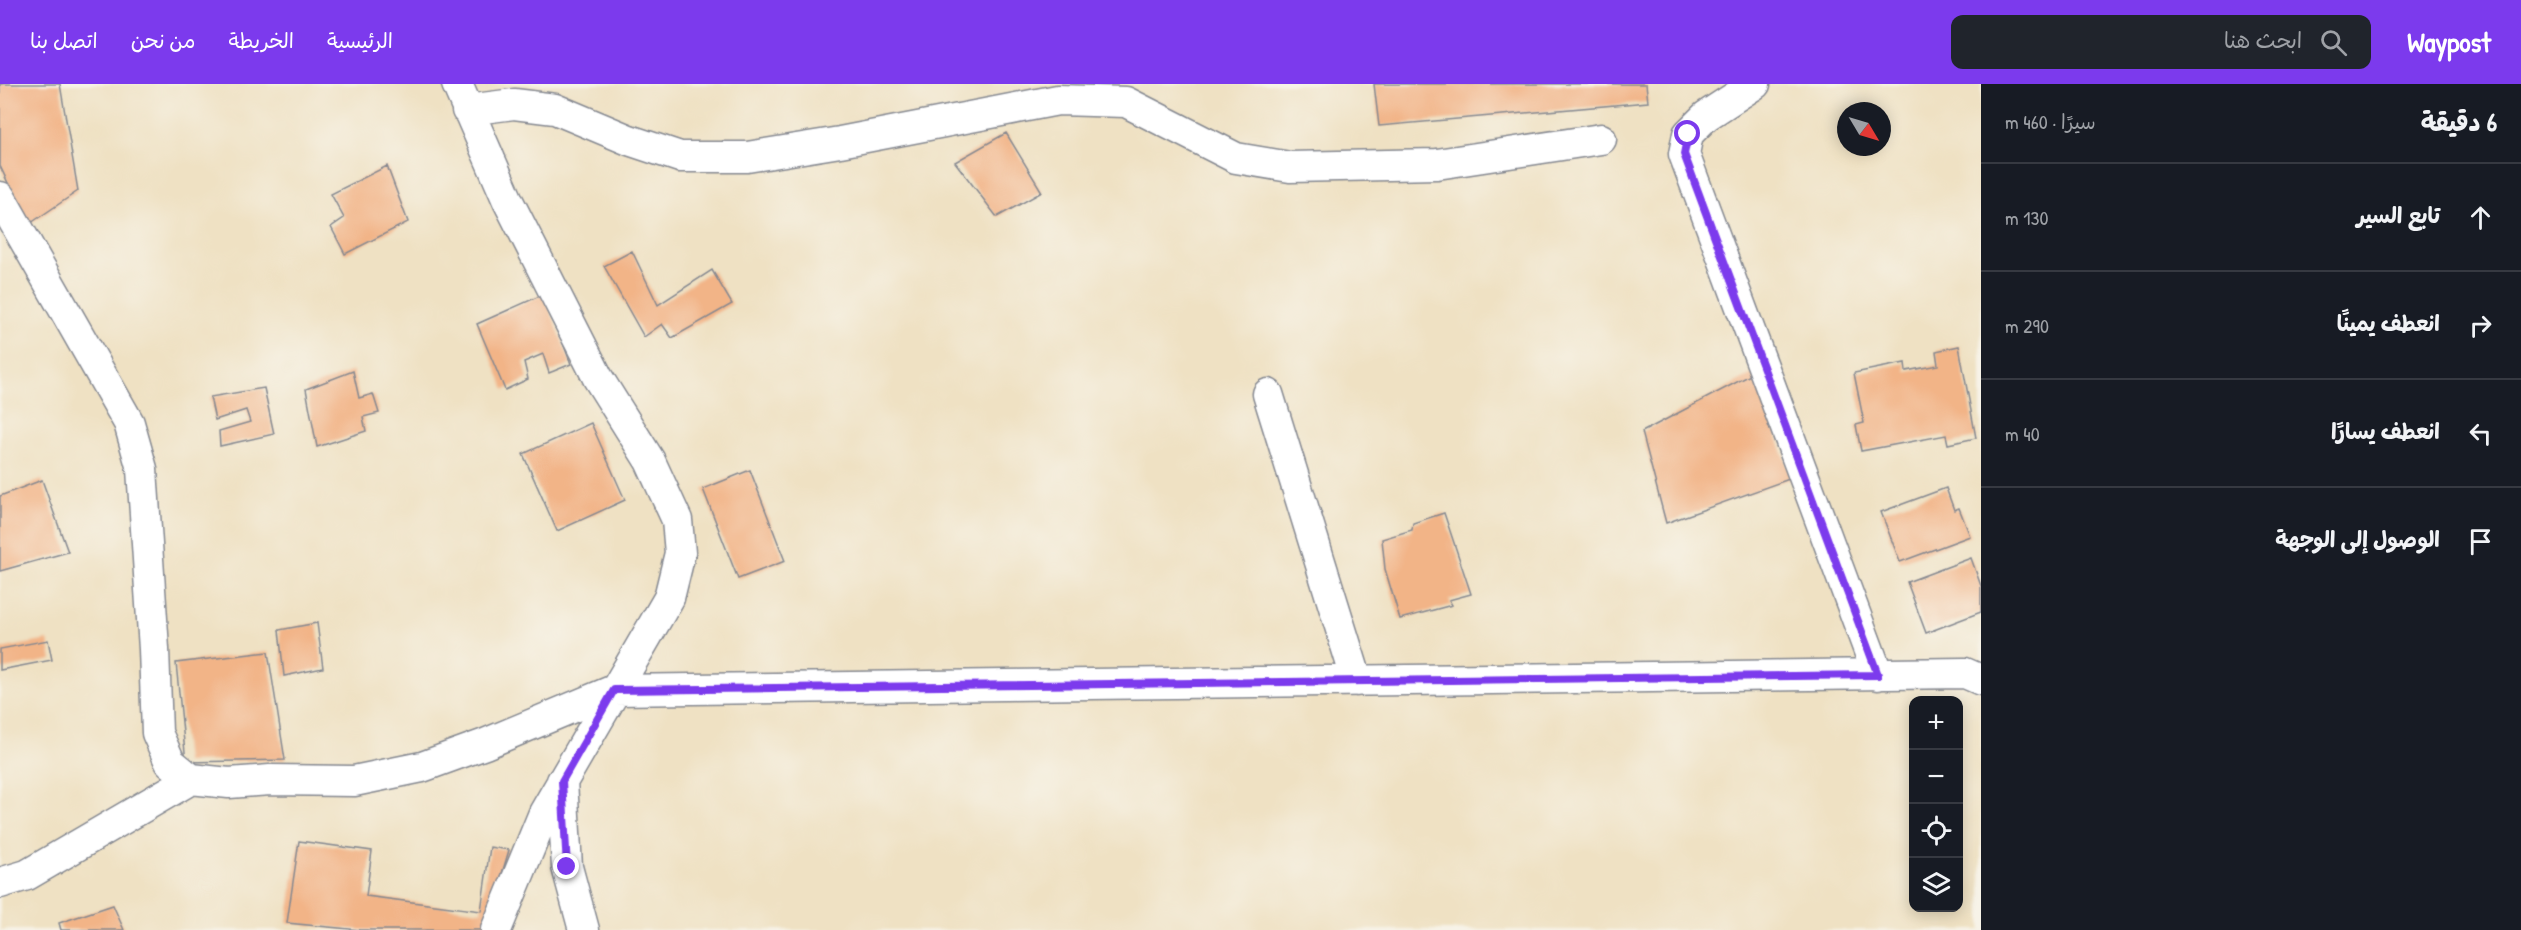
<!DOCTYPE html>
<html lang="ar">
<meta charset="utf-8">
<style>
:root{--surface:#171b24;--page:#20242c;--text:#f1f3f6;--muted:#9ea1a6;--line:#363941;--accent:#7c3aed}
body{margin:0;font-family:"Patrick Hand","Playpen Sans Arabic",sans-serif;background:var(--page);color:var(--text);direction:rtl}
.controls{position:absolute;right:18px;bottom:18px;display:grid;overflow:hidden;border-radius:12px;box-shadow:0 3px 15px #0003}
.controls button{width:54px;height:54px;display:grid;place-items:center;padding:0;border:0;border-bottom:2px solid var(--line);background:var(--surface);color:var(--text);font:30px sans-serif}
.compass{position:absolute;left:1837px;top:18px;width:54px;height:54px;border-radius:50%;background:var(--surface);box-shadow:0 3px 15px #0003;rotate:128deg}
.stop{position:absolute;width:18px;height:18px;margin:-14px;border:4px solid #7c3aed;border-radius:50%;background:#fff}
.stop.end{background:#7c3aed;border-color:#fff;box-shadow:0 2px 6px #0008}
.list{margin:0;padding:0;list-style:none}
h2{display:flex;justify-content:space-between;align-items:center;height:78px;margin:0;padding:0 24px;font-size:26px}
h2 small{font-size:20px;font-weight:400;color:var(--muted)}
.list li{display:grid;grid-template-columns:39px 1fr auto;gap:18px;align-items:center;box-sizing:border-box;height:108px;padding:0 24px;border-top:2px solid var(--line)}
.list b{display:block;font-size:22px;white-space:nowrap}
.list em{font-size:20px;font-style:normal;color:var(--muted)}
.icon{flex:none;width:33px;height:33px;fill:none;stroke:currentColor;stroke-width:2;stroke-linecap:round;stroke-linejoin:round}
.map{position:relative;flex:none;width:1981px;height:846px;overflow:hidden;direction:ltr}
header{display:flex;align-items:center;gap:36px;box-sizing:border-box;height:84px;padding:0 30px;background:var(--accent);color:#fff}
header strong{font-size:28px}
nav{display:flex;gap:33px;margin-inline-start:auto;font-size:21px}
.search{width:420px;height:54px;background:var(--page);display:flex;align-items:center;gap:15px;box-sizing:border-box;padding:0 21px;border-radius:12px;color:var(--muted);font-size:22px}
main{display:flex}
aside{flex:1;background:var(--surface)}
.map>svg:first-child{display:block}
.building{fill:#f2b487}
.lines{fill:none;stroke-linecap:round;stroke-linejoin:round}
.minor-casing{stroke:#858890;stroke-width:33}
.minor{stroke:#fff;stroke-width:30}
.route{stroke:#7c3aed;stroke-width:8}
</style>
<header>
<strong>Waypost</strong>
<div class="search"><svg class="icon" aria-label="search" viewBox="0 0 24 24"><circle cx="10" cy="10" r="6"/><path d="M15 15l6 6"/></svg>ابحث هنا</div>
<nav><a>الرئيسية</a><a>الخريطة</a><a>من نحن</a><a>اتصل بنا</a></nav>
</header>
<main>
<aside>
<h2>6 دقيقة<small>سيرًا · 460 m</small></h2>
<ul class="list">
<li><svg class="icon" aria-label="ahead" viewBox="0 0 24 24"><path d="M12 20V5M6 11l6-6 6 6"/></svg><div><b>تابع السير</b></div><em>130 m</em></li>
<li><svg class="icon" aria-label="right" viewBox="0 0 24 24"><path d="M7 20v-9h11M14 6l5 5-5 5"/></svg><div><b>انعطف يمينًا</b></div><em>290 m</em></li>
<li><svg class="icon" aria-label="left" viewBox="0 0 24 24"><path d="M17 20v-9H6M10 6l-5 5 5 5"/></svg><div><b>انعطف يسارًا</b></div><em>40 m</em></li>
<li><svg class="icon" aria-label="arrive" viewBox="0 0 24 24"><path d="M6 21V4h12l-3 4 3 4H6"/></svg><div><b>الوصول إلى الوجهة</b></div></li>
</ul>
</aside>
<div class="map">
<svg width="1981" height="846" viewBox="0 0 1981 846">
<rect width="100%" height="100%" fill="#f7f3e8"/>
<filter id="ink" filterUnits="userSpaceOnUse"><feTurbulence type="fractalNoise" baseFrequency=".0167" numOctaves="2"/><feDisplacementMap in="SourceGraphic" scale="12" xChannelSelector="R" yChannelSelector="G"/><feConvolveMatrix kernelMatrix="1 2 1 2 8 2 1 2 1" color-interpolation-filters="sRGB"/></filter>
<filter id="wash" filterUnits="userSpaceOnUse"><feTurbulence type="fractalNoise" baseFrequency=".008" numOctaves="4" result="noise"/><feDisplacementMap in="SourceGraphic" scale="24" xChannelSelector="R" yChannelSelector="G"/><feGaussianBlur stdDeviation="1.35" result="paint"/><feColorMatrix in="noise" values="0 0 0 0 0 0 0 0 0 0 0 0 0 0 0 0 0 1.4 0 .05"/><feComposite in="paint" operator="in"/></filter>
<g filter="url(#wash)">
<rect width="100%" height="100%" fill="#efe1c3"/>
<g id="blocks">
<path class="building" d="M0 0H60L78 107 28 141 0 82Z
M1374 0H1646L1648 18 1379 42Z
M1006 49 1042 108 997 133 955 78Z
M387 82 408 138 345 170 331 143 344 134 331 110Z
M632 167 658 221 712 186 732 220 672 254 662 240 644 253 604 182Z
M544 210 571 280 549 289 543 270 524 278 528 295 505 306 477 240Z
M1959 262 1976 354 1948 360 1946 351 1861 367 1856 341 1864 339 1854 289 1905 279 1906 287 1938 281 1936 267Z
M353 287 359 314 373 310 379 329 363 333 366 347 317 363 306 305Z
M1754 289 1792 394 1666 439 1642 348Z
M264 304 274 350 220 362 219 347 250 338 246 326 215 336 210 313Z
M591 339 625 416 557 447 523 370Z
M750 386 785 477 738 495 703 405Z
M42 396 68 468 0 487V412Z
M1946 404 1954 426 1959 424 1970 452 1900 478 1881 428Z
M1444 429 1471 510 1449 516 1452 521 1400 535 1385 485 1382 455 1412 446 1413 439Z
M1971 474 1981 502V528L1926 549 1907 498Z
M317 539 323 584 284 592 279 546Z
M48 556 52 576 0 586V565Z
M268 568 285 676 186 678 176 579Z
M299 757 372 767 366 812 481 827 490 763 509 766 485 846H360L287 839Z
M113 821 124 846H61L59 839Z"/>
</g>
</g>
<g filter="url(#ink)">
<use href="#blocks" fill-opacity="0" stroke="#858890" stroke-width="1.5"/>
<g class="lines">
<g class="minor-casing">
<path id="minor" d="M457 0 508 117 598 294 650 377 677 436 680 469 669 514 544 729 496 846
M1755 0 1706 32 1688 50 1684 70 1878 591
M467 26 514 20 555 25 629 56 680 73H747L840 58 1058 16 1126 18 1236 74 1290 83 1437 80 1601 55
M0 113 129 339 142 385 154 565 157 649 170 678 191 695 229 699 270 696 354 697 422 683 485 660 614 606 1965 589 1981 596
M1268 310 1357 597
M562 697 567 783 584 846
M0 799 27 791 191 695"/>
</g>
<use href="#minor" class="minor"/>
</g>
</g>
<g class="lines" filter="url(#ink)">
<path class="route" d="M567 783 562 697 614 606 1878 591 1684 70 1688 50"/>
</g>
</svg>
<div class="controls">
<button>+</button>
<button>−</button>
<button><svg class="icon" aria-label="locate" viewBox="0 0 24 24"><circle cx="12" cy="12" r="6"/><path d="M12 2v4M12 18v4M2 12h4M18 12h4"/></svg></button>
<button><svg class="icon" aria-label="layers" viewBox="0 0 24 24"><path d="M12 4l9 5-9 5-9-5zM3 14l9 5 9-5"/></svg></button>
</div>
<svg class="compass" viewBox="-18 -18 36 36"><path d="M0-13l5 13h-10z" fill="#e53935"/><path d="M0 13l5-13h-10z" fill="#9ea1a6"/></svg>
<div class="stop" style="left:1688px;top:50px"></div>
<div class="stop end" style="left:567px;top:783px"></div>
</div>
</main>
